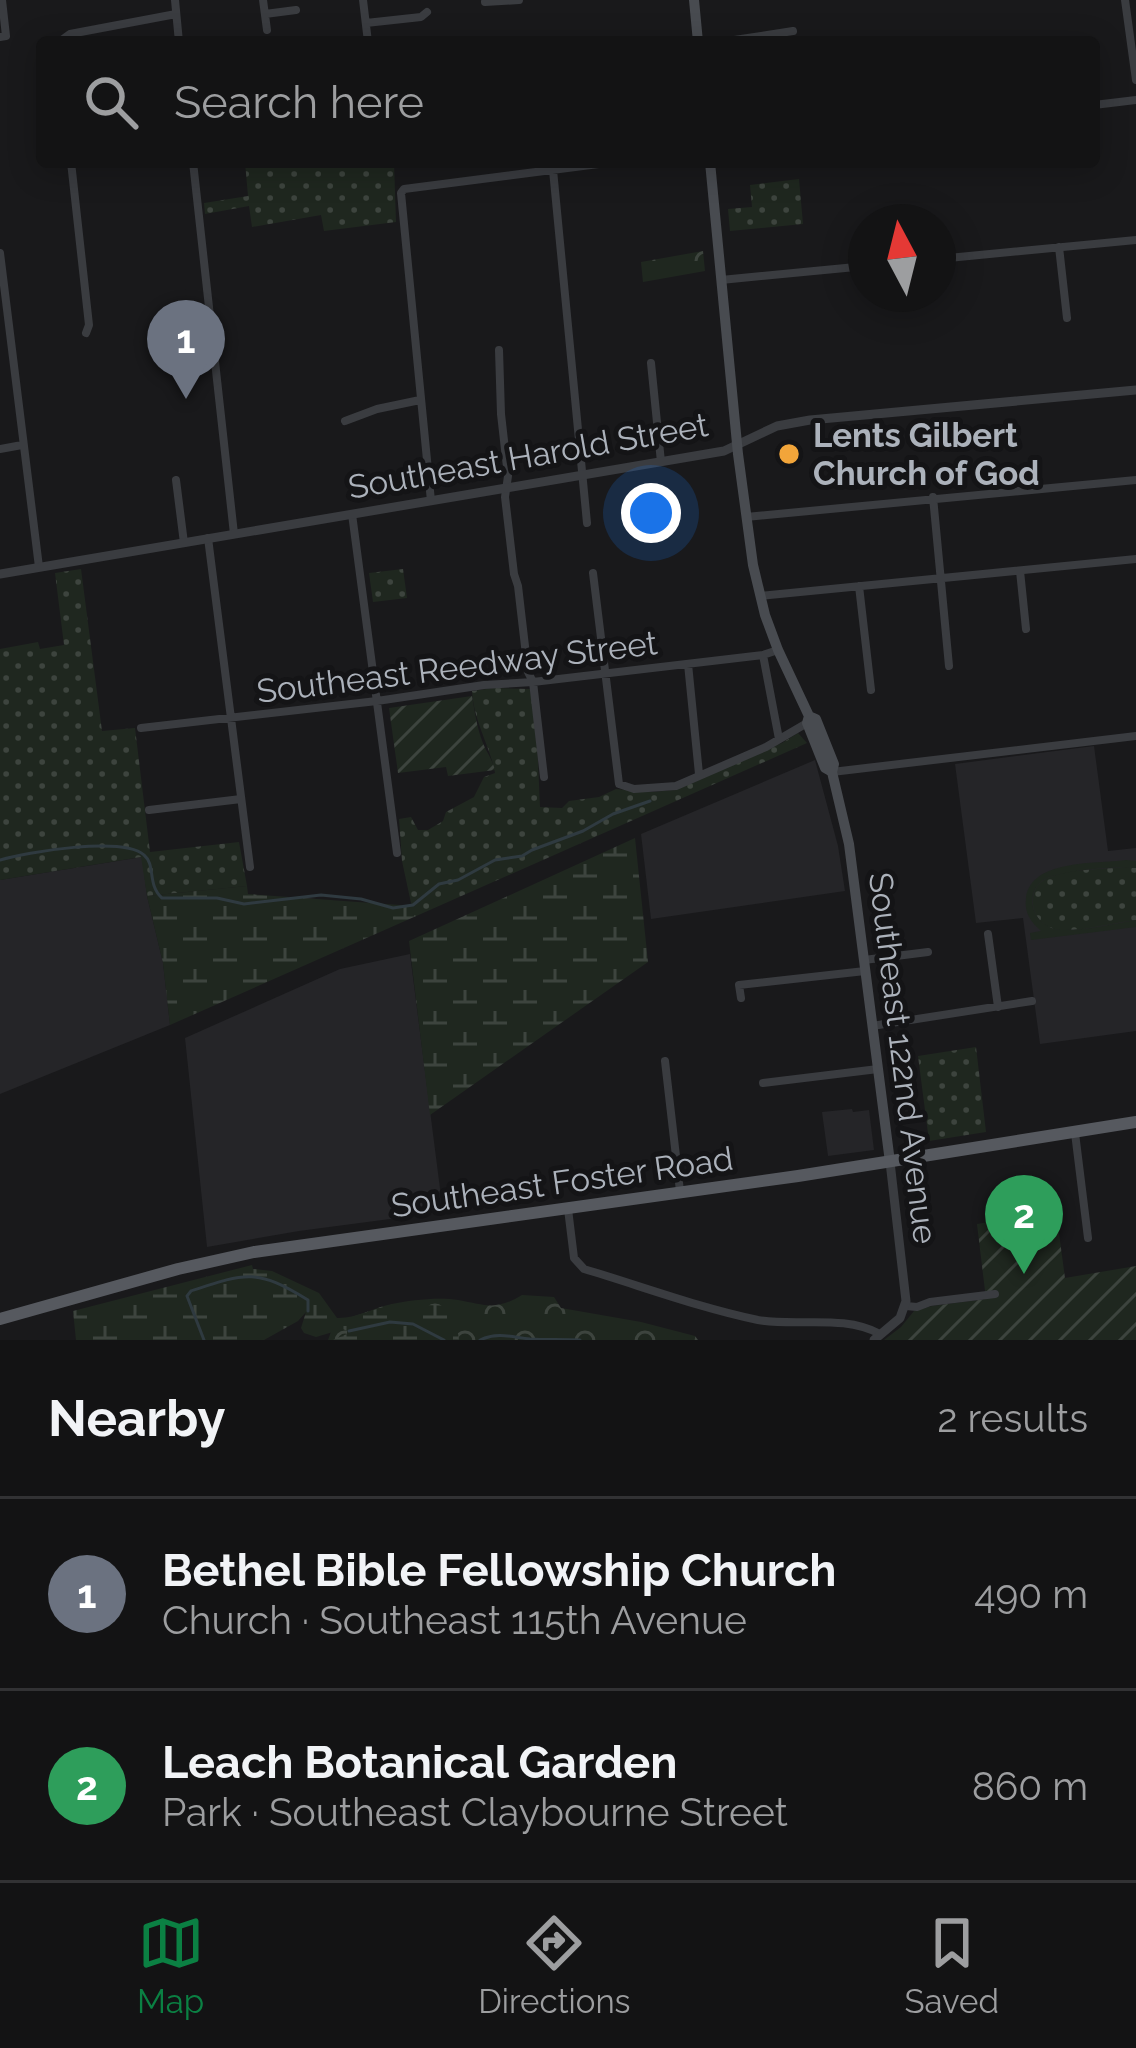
<!DOCTYPE html>
<meta charset="utf-8">
<style>
:root{--surface:#131314;--page:#202022;--text:#f1f3f6;--muted:#9d9ea0;--line:#323234;--accent:#0b8043}
body{margin:0;font-family:Raleway,sans-serif;background:var(--page);color:var(--text)}
.compass{position:absolute;left:848px;top:204px;width:108px;height:108px;border-radius:50%;background:var(--surface);box-shadow:0 6px 30px #0003;rotate:353deg}
.you{position:absolute;left:651px;top:513px;width:42px;height:42px;margin:-30px;border:9px solid #fff;border-radius:50%;background:#1a73e8;box-shadow:0 0 0 18px #1a73e833}
.badge{display:grid;place-items:center;width:78px;height:78px;border-radius:50%;background:var(--accent);color:#fff;font-size:39px;font-weight:700}
.pin{position:absolute;translate:-50% -99px;filter:drop-shadow(0 3px 6px #0008)}
.pin::after{content:'';position:absolute;top:63px;width:42px;height:36px;background:inherit;clip-path:polygon(0 0,100% 0,50% 100%)}
.list{margin:0;padding:0;list-style:none}
h2{display:flex;justify-content:space-between;align-items:center;height:156px;margin:0;padding:0 48px;font-size:51px}
h2 small{font-size:39px;font-weight:400;color:var(--muted)}
.list li{display:grid;grid-template-columns:78px 1fr auto;gap:36px;align-items:center;box-sizing:border-box;height:192px;padding:0 48px;border-top:3px solid var(--line)}
.list b{display:block;font-size:45px;white-space:nowrap}
.list p{margin:0;font-size:39px;white-space:nowrap;color:var(--muted)}
.list em{font-size:39px;font-style:normal;color:var(--muted)}
.icon{flex:none;width:66px;height:66px;fill:none;stroke:currentColor;stroke-width:2;stroke-linecap:round;stroke-linejoin:round}
.map{position:relative;flex:none;width:1136px;height:1340px;overflow:hidden}
.search{position:absolute;background:var(--surface);box-shadow:0 6px 30px #0003;left:36px;right:36px;top:36px;height:132px;display:flex;align-items:center;gap:30px;box-sizing:border-box;padding:0 42px;border-radius:12px;color:var(--muted);font-size:45px}
.sheet{height:540px;background:var(--surface)}
nav{display:flex;justify-content:space-around;align-items:center;box-sizing:border-box;height:168px;border-top:3px solid var(--line);background:var(--surface);font-size:33px;color:var(--muted)}
nav a{display:grid;justify-items:center;gap:6px}
nav .on{color:var(--accent)}
.map>svg:first-child{display:block}
.built{fill:#252528}
.grass{fill:url(#grass-dots)}
.forest{fill:url(#forest-crowns)}
.wetland{fill:url(#wetland-marsh)}
.garden{fill:url(#garden-furrows)}
.pitch{fill:#1f271f}
.lines{fill:none;stroke-linecap:round;stroke-linejoin:round}
.stream{stroke:#2f3a40;stroke-width:3}
.minor{stroke:#3a3c40;stroke-width:8}
.tertiary{stroke:#3a3c40;stroke-width:9}
.secondary{stroke:#484b50;stroke-width:10}
.primary{stroke:#56595f;stroke-width:12}
.poi-dot{fill:#f2a53a;stroke:#141416;stroke-width:4.5}
.labels{text-anchor:middle;dominant-baseline:central;stroke-width:10;stroke-linejoin:round;paint-order:stroke}
.poi-label{font-size:33px;font-weight:bold;fill:#acb2bb;stroke:#141416;text-anchor:start}
.street-label{font-size:33px;fill:#acb2bb;stroke:#141416}
</style>
<div class="map">
<svg width="1136" height="1340" viewBox="0 0 1136 1340">
<defs>
<pattern id="grass-dots" width="8" height="8" patternUnits="userSpaceOnUse" patternTransform="scale(3)"><rect width="8" height="8" fill="#1f271f"/><path d="M2 2h.1M6 6h.1" fill="none" stroke="#3d443e" stroke-width="1.8" stroke-linecap="round"/></pattern>
<pattern id="forest-crowns" width="20" height="18" patternUnits="userSpaceOnUse" patternTransform="scale(3)"><rect width="20" height="18" fill="#1f271f"/><path d="M2 6a3 3 0 1 1 6 0M12 15a3 3 0 1 1 6 0" fill="none" stroke="#3d443e"/></pattern>
<pattern id="wetland-marsh" width="20" height="14" patternUnits="userSpaceOnUse" patternTransform="scale(3)"><rect width="20" height="14" fill="#1f271f"/><path d="M1 5h8M5 5V1M11 12h8M15 12V8" fill="none" stroke="#3d443e"/></pattern>
<pattern id="garden-furrows" width="10" height="10" patternUnits="userSpaceOnUse" patternTransform="scale(3)"><rect width="10" height="10" fill="#1f271f"/><path d="M-1 1l2-2M0 10L10 0M9 11l2-2" fill="none" stroke="#3d443e"/></pattern>
</defs>
<rect width="100%" height="100%" fill="#19191b"/>
<path class="built" d="M1094 746 1108 851 1136 848V1031L1040 1044 1023 918 976 923 955 764Z
M815 760 838 846 845 891 651 919 641 834Z
M142 857 147 896 163 963 170 1025 0 1094V880Z
M410 954 443 1212 299 1231 207 1247 185 1038 340 969Z
M852 1109 853 1112 869 1110 874 1150 828 1156 822 1112Z"/>
<path class="grass" d="M245 162H394L396 222 324 231 321 215 252 227 249 206 205 214 204 203 248 196Z
M799 179 803 224 730 231 728 209 752 207 750 185Z
M81 569 102 731 135 728 150 852 239 842 247 886 147 896 141 857 0 880V649L38 642 40 649 64 645 55 573Z
M403 569 407 598 373 602 369 573Z
M494 688 530 689 537 738 540 807 562 808 569 801 599 797 616 789 651 792 675 790 782 743 798 733 807 743 414 917 402 861 399 819 411 817 418 830H428L443 821 446 812 474 797 484 777 495 773C490 745 474 723 472 691Z
M1126 867 1136 868V920C1112 923 1084 931 1060 930 1030 928 1022 887 1050 877 1072 868 1103 870 1126 867Z
M976 1047 986 1132 929 1141 918 1056Z"/>
<path class="forest" d="M703 251 705 271 643 282 641 262Z
M522 1295 554 1297 561 1308 641 1322 695 1336 698 1340H328L336 1318C356 1319 372 1308 392 1304 411 1300 439 1297 458 1300 486 1305 496 1311 522 1295Z"/>
<path class="wetland" d="M635 838 648 962 430 1115 409 941Z
M247 886 248 894 413 906 414 917 170 1025 163 963 147 896Z
M252 1265 253 1269 272 1271 319 1293 337 1318H348L393 1304 454 1306 459 1340H333L347 1334V1331L343 1329 316 1337 304 1333 301 1328 306 1312 298 1321 264 1340H76L73 1311Z"/>
<path class="garden" d="M472 696C475 714 478 734 486 750 490 757 493 763 495 770L448 776 446 767 398 773 389 708Z
M1056 1211 1065 1278 1136 1266V1340H884L901 1327 914 1311 932 1306 986 1299 977 1224Z"/>
<path class="pitch" d="M1126 860 1136 861V868C1118 866 1055 870 1042 881 1022 897 1035 928 1060 930 1084 931 1112 924 1136 920V927L1031 940 1030 933 1041 931C1031 922 1024 913 1026 898 1031 859 1096 864 1126 860Z"/>
<g class="lines">
<path class="stream" d="M0 860C26 852 123 836 144 855 156 865 147 885 162 898H217L244 904 321 895 361 899 393 908 413 905 439 884 458 880 495 860 522 856 532 850 583 831 613 814 650 801
M349 1331 390 1322 413 1324 444 1340
M204 1340 187 1296 191 1291C245 1273 257 1268 308 1300V1311
M480 1340C498 1332 511 1337 530 1339 546 1340 564 1339 580 1340"/>
<path class="minor" d="M175 0 179 42
M263 0 267 30
M363 0 368 42
M1125 0 1136 80
M485 2 519 0
M265 14 296 10
M366 23 421 17 427 12
M0 37 6 36 2 0
M59 42 70 34 176 14
M721 42 793 31
M1094 105 1136 100
M71 162 89 325 86 333
M193 162 234 534
M553 170 587 523
M1059 247 1067 318
M0 253 39 567
M938 259 1136 240
M721 280 866 266
M499 350 501 414 508 476 505 497 514 574 518 586 528 672 533 682 544 777
M651 363 661 462
M345 421 377 409 420 400
M0 449 22 445
M176 480 184 543
M933 497 949 666
M431 501 401 193 404 189 614 162
M352 514 397 853
M746 517 1136 480
M208 538 250 867
M1020 571 1026 629
M593 573 619 784 634 789 676 786 766 747 807 723
M859 586 871 690
M760 596 1136 559
M763 655 779 739
M688 664 699 774
M141 728 377 701 484 685 533 682 763 655 778 650
M832 772 1136 736
M149 810 241 799
M988 934 998 1007
M864 960 928 952
M741 998 739 985 865 971
M872 1026 1032 1001
M665 1061 680 1191
M763 1083 878 1069
M1075 1133 1088 1238
M568 1209 574 1258 584 1269C641 1286 700 1308 758 1320 798 1327 843 1314 880 1334
M906 1306 917 1307 930 1302 995 1294"/>
<path class="tertiary" d="M0 574 724 451 777 426 810 420 1136 390
M874 1340 900 1318 906 1301 890 1162"/>
<path class="secondary" d="M694 0 698 42
M710 162 738 454 753 565 765 615 778 650 809 716 816 719 834 764 832 772 849 844 890 1162
M809 716 807 723 825 768 832 772"/>
<path class="primary" d="M0 1319 178 1269 254 1252 798 1176 1136 1122"/>
</g>
<circle class="poi-dot" cx="789" cy="454" r="12"/>
<g class="labels">
<g class="poi-label">
<text x="813" y="435">Lents Gilbert<tspan x="813" dy="38">Church of God</tspan></text>
</g>
<g class="street-label">
<text transform="translate(528 456) rotate(-10)">Southeast Harold Street</text>
<text transform="translate(457 667) rotate(-7)">Southeast Reedway Street</text>
<text transform="translate(903 1058) rotate(83)">Southeast 122nd Avenue</text>
<text transform="translate(562 1182) rotate(-8)">Southeast Foster Road</text>
</g>
</g>
</svg>
<svg class="compass" viewBox="-18 -18 36 36"><path d="M0-13l5 13h-10z" fill="#e53935"/><path d="M0 13l5-13h-10z" fill="#9d9ea0"/></svg>
<div class="you"></div>
<div class="pin badge" style="left:186px;top:399px;background:#6b7280">1</div>
<div class="pin badge" style="left:1024px;top:1274px;background:#2e9e5b">2</div>
<div class="search"><svg class="icon" aria-label="search" viewBox="0 0 24 24"><circle cx="10" cy="10" r="6"/><path d="M15 15l6 6"/></svg>Search here</div>
</div>
<section class="sheet">
<h2>Nearby<small>2 results</small></h2>
<ul class="list">
<li><span class="badge" style="background:#6b7280">1</span><div><b>Bethel Bible Fellowship Church</b><p>Church · Southeast 115th Avenue</p></div><em>490 m</em></li>
<li><span class="badge" style="background:#2e9e5b">2</span><div><b>Leach Botanical Garden</b><p>Park · Southeast Claybourne Street</p></div><em>860 m</em></li>
</ul>
</section>
<nav>
<a class="on"><svg class="icon" aria-label="map" viewBox="0 0 24 24"><path d="M3 6l6-2 6 2 6-2v14l-6 2-6-2-6 2zM9 4v14M15 6v14"/></svg>Map</a>
<a><svg class="icon" aria-label="directions" viewBox="0 0 24 24"><path d="M12 3l9 9-9 9-9-9zM9 14v-3h6M13 9l2 2-2 2"/></svg>Directions</a>
<a><svg class="icon" aria-label="saved" viewBox="0 0 24 24"><path d="M7 4h10v16l-5-4-5 4z"/></svg>Saved</a>
</nav>
